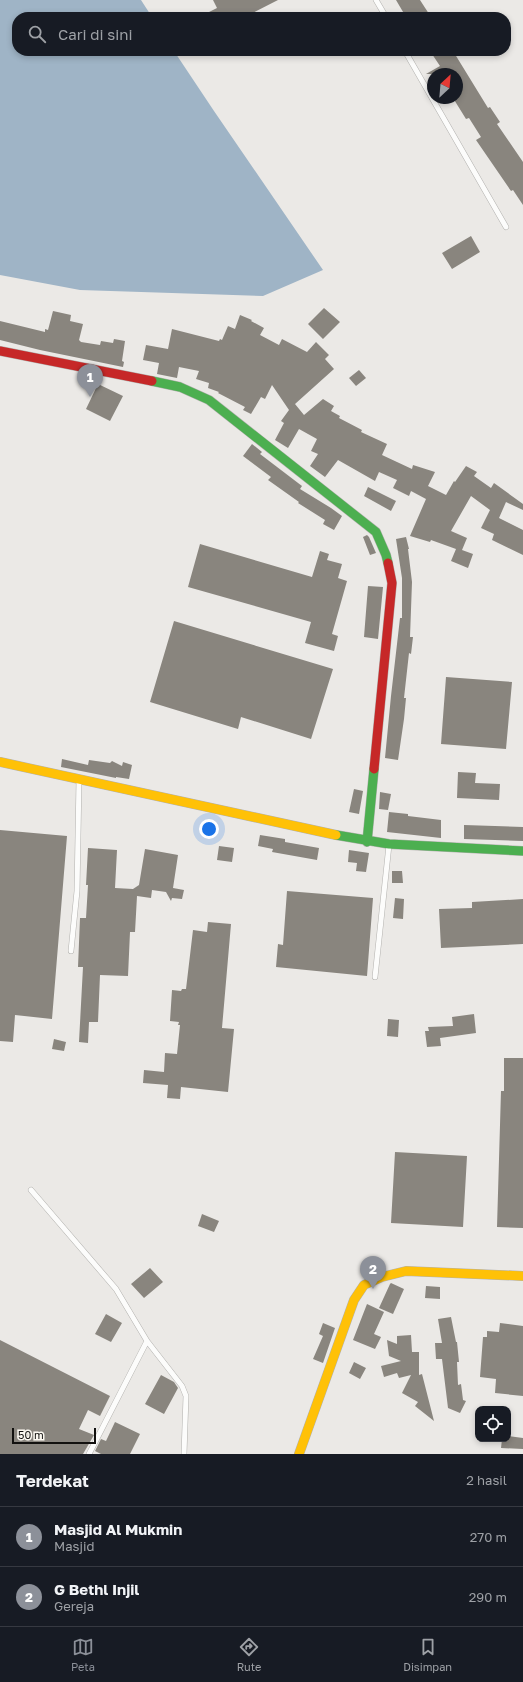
<!DOCTYPE html>
<html lang="id">
<style>
:root{--surface:#171b24;--page:#242831;--text:#f1f3f6;--muted:#9ea1a6;--line:#363941;--accent:#8c9099}
body{margin:0;font-family:"Golos Text",sans-serif;background:var(--page);color:var(--text)}
.controls{position:absolute;right:12px;bottom:12px;display:grid;overflow:hidden;border-radius:8px;box-shadow:0 2px 6px #0003}
.controls button{width:36px;height:36px;display:grid;place-items:center;padding:0;border:0;border-bottom:1px solid var(--line);background:var(--surface);color:var(--text);font:20px sans-serif}
.compass{position:absolute;left:427px;top:68px;width:36px;height:36px;border-radius:50%;background:var(--surface);box-shadow:0 2px 6px #0003;rotate:26deg}
.scale{position:absolute;left:12px;bottom:10px;width:84px;box-sizing:border-box;padding-left:4px;border:2px solid #12110f;border-top:0;font-size:11px;line-height:14px;white-space:nowrap;color:#12110f;-webkit-text-stroke:3px #fbf8f1;paint-order:stroke}
.you{position:absolute;left:209px;top:829px;width:14px;height:14px;margin:-10px;border:3px solid #fff;border-radius:50%;background:#1a73e8;box-shadow:0 0 0 6px #1a73e833}
.badge{display:grid;place-items:center;width:26px;height:26px;border-radius:50%;background:var(--accent);color:#fff;font-size:13px;font-weight:700}
.pin{position:absolute;translate:-50% -33px;filter:drop-shadow(0 1px 2px #0008)}
.pin::after{content:'';position:absolute;top:21px;width:14px;height:12px;background:inherit;clip-path:polygon(0 0,100% 0,50% 100%)}
.list{margin:0;padding:0;list-style:none}
h2{display:flex;justify-content:space-between;align-items:center;height:52px;margin:0;padding:0 16px;font-size:17px}
h2 small{font-size:13px;font-weight:400;color:var(--muted)}
.list li{display:grid;grid-template-columns:26px 1fr auto;gap:12px;align-items:center;box-sizing:border-box;height:60px;padding:0 16px;border-top:1px solid var(--line)}
.list b{display:block;font-size:15px;white-space:nowrap}
.list p{margin:0;font-size:13px;white-space:nowrap;color:var(--muted)}
.list em{font-size:13px;font-style:normal;color:var(--muted)}
.icon{flex:none;width:22px;height:22px;fill:none;stroke:currentColor;stroke-width:2;stroke-linecap:round;stroke-linejoin:round}
.map{position:relative;flex:none;width:523px;height:1454px;overflow:hidden}
.search{position:absolute;background:var(--surface);box-shadow:0 2px 6px #0003;left:12px;right:12px;top:12px;height:44px;display:flex;align-items:center;gap:10px;box-sizing:border-box;padding:0 14px;border-radius:16px;color:var(--muted);font-size:15px}
.sheet{height:172px;background:var(--surface)}
nav{display:flex;justify-content:space-around;align-items:center;box-sizing:border-box;height:56px;border-top:1px solid var(--line);background:var(--surface);font-size:11px;color:var(--muted)}
nav a{display:grid;justify-items:center;gap:2px}
nav .on{color:var(--accent)}
.map>svg:first-child{display:block}
.water{fill:#9fb4c6}
.building{fill:#89857e}
.lines{fill:none;stroke-linecap:round;stroke-linejoin:round}
.lane-casing{stroke:#b2b1ae;stroke-width:6}
.fast-casing{stroke:#b2b1ae;stroke-width:10}
.slow-casing{stroke:#b2b1ae;stroke-width:10}
.jam-casing{stroke:#b2b1ae;stroke-width:10}
.lane{stroke:#fcfcfb;stroke-width:5}
.fast{stroke:#4caf50;stroke-width:9}
.slow{stroke:#ffc107;stroke-width:9}
.jam{stroke:#c62828;stroke-width:9}
</style>
<div class="map">
<svg width="523" height="1454" viewBox="0 0 523 1454">
<rect width="100%" height="100%" fill="#ebe9e6"/>
<path class="water" d="M0 0H141L152 17H17V51H174L214 111 323 270 263 296 80 290 0 275Z"/>
<path class="building" d="M213 0H278L245 17H199L217 8Z
M396 0H420L431 17H406Z
M430 51H453L488 108 490 107 500 122 497 124 523 162V205L513 190 511 191 476 140 481 137 469 118 466 119 453 98H457V74H426L440 66Z
M471 236 480 252 452 269 442 253Z
M324 308 340 322 323 339 308 324Z
M53 311 71 315 70 321 83 324 79 340 81 342 100 345 101 341 113 343 114 339 125 341 122 361 124 362 123 367 40 350 0 340V321L45 332V329L48 330Z
M240 315 252 320 251 321 264 328 260 335 279 345 282 339 307 352 316 342 329 355 325 359 334 369 295 404 304 415 323 399 334 406 331 411 340 416 339 418 362 430 361 432 387 444 382 455 412 469 413 465 435 472 428 486 446 495 454 481 455 482 466 466 477 472 474 476 491 488 494 483 523 504V510L506 502 499 518 523 530V555L492 540 494 534 481 528 490 510 471 496 451 531 467 538 462 550 473 554 468 568 451 561 456 549 431 540 430 542 410 536 426 499 411 491 409 496 393 488 397 480 379 472 375 481 338 460 325 477 310 466 318 454 311 451 317 439 299 429 288 448 275 440 284 423 281 421 289 410 272 385 265 399 261 397 251 414 243 410 245 407 218 393 219 392 208 388 209 383 196 379 199 371 179 367 177 378 157 374 159 363 143 360 146 345 168 349 172 329 219 341 220 339 222 340 228 326 235 329Z
M359 370 366 378 356 386 349 378Z
M98 384 123 396 110 421 86 409Z
M252 444 262 452 260 454 302 486 300 489 331 508 342 516 334 530 323 524 325 520 298 503 299 502 268 480 271 477 243 456Z
M368 487 396 501 391 511 364 496Z
M367 535 369 537 376 553 370 555 363 537Z
M406 537 409 549H408L412 582 410 637H413L411 654 409 653 404 698H406L404 719 398 760 385 758 391 696 400 618H402V578L396 539Z
M200 544 312 577 320 551 329 554 327 560 342 564 338 578 347 581 332 634 338 636 334 651 305 643 311 622 188 587Z
M368 586 383 587 378 639 364 637Z
M174 621 333 669 311 739 241 717 238 729 150 702Z
M446 677 512 682 506 749 441 744Z
M62 759 88 765 89 760 110 763 112 761 122 766 123 762 132 765 129 779 116 777V778L61 767Z
M458 772 476 773 475 783 500 784 499 800 457 798Z
M354 789 363 791 359 814 349 812Z
M380 792 391 794 388 810 379 809Z
M389 812 408 814V816L441 820V838L387 832Z
M464 825 523 827V841L464 839Z
M0 830 67 836 52 1019 15 1015 13 1042 0 1041Z
M260 835 285 839V842L319 848 317 860 272 852 273 849 258 846Z
M219 846 234 848 232 862 217 860Z
M88 848 117 850 115 888 133 889 139 885 145 849 178 855 173 888 184 890 182 899 172 898 171 901 166 892 152 890 151 898 137 896 135 932H130L128 976 100 975 98 1022H89L88 1043 79 1042 83 967H78L80 918H86L88 885H86Z
M349 850 369 853 366 872 356 871 357 863 348 862Z
M392 871H402L403 883H392Z
M287 891 373 898 367 976 276 967 278 944 283 945Z
M395 898 404 899 403 919 393 918Z
M523 899V944L441 948 439 909 472 908V902Z
M208 922 231 924 222 1028 234 1029 228 1092 181 1087 180 1099 167 1098 168 1085 143 1083 144 1070 164 1072 165 1053 177 1054 180 1025H178L179 1022 170 1021 172 990 181 991 182 989H186L193 930 207 932Z
M474 1014 476 1033 440 1038 441 1046 427 1047 425 1031H429L428 1027 453 1026 452 1017Z
M388 1019 399 1020 398 1037 387 1036Z
M54 1039 66 1042 64 1051 52 1049Z
M504 1058H523V1228L497 1227 501 1091H504Z
M395 1152 467 1156 463 1227 391 1223Z
M202 1214 219 1221 214 1232 198 1226Z
M150 1268 163 1282 144 1298 131 1284Z
M391 1283 404 1289 393 1314 379 1308 390 1284Z
M426 1286 440 1287V1299L425 1298Z
M367 1304 384 1312 374 1334 381 1337 375 1349 353 1340Z
M106 1314 122 1323 111 1342 95 1334Z
M451 1317 456 1342H457L459 1362H457L458 1385 461 1384 463 1400 466 1401 460 1413 448 1408 442 1359H436L435 1343H442L438 1319Z
M323 1323 335 1328 323 1363 313 1359 323 1336 319 1334Z
M500 1323 523 1326V1396L495 1393 496 1379 480 1377 483 1337H487V1331L499 1332Z
M411 1335 412 1352H419V1375L422 1374 434 1421 415 1406 418 1402 402 1393 411 1375 399 1378 397 1373 384 1377 381 1366 401 1361 389 1356 387 1340 397 1344V1336Z
M0 1340 110 1396 100 1416 88 1410 79 1429 94 1435 83 1454H0Z
M354 1362 366 1368 360 1379 349 1373Z
M161 1375 174 1382 178 1388 164 1414 145 1404Z
M115 1422 140 1434 130 1454H101L95 1451 101 1439 106 1441Z
M508 1436 523 1438V1449L501 1448 502 1439H508Z"/>
<g class="lines">
<g class="lane-casing">
<path id="lane" d="M376 0 386 17
M405 51 506 227
M71 951 77 891 79 780
M375 977 389 845
M31 1190 116 1289 147 1341 182 1386 186 1396 184 1454
M89 1454 147 1341"/>
</g>
<g class="fast-casing">
<path id="fast" d="M152 381 180 387 209 400 376 532 386 555 388 563
M336 835 389 844 523 851
M367 842 374 769"/>
</g>
<g class="slow-casing">
<path id="slow" d="M0 762 336 835
M299 1454 354 1300 364 1285 382 1277 406 1271 523 1276"/>
</g>
<g class="jam-casing">
<path id="jam" d="M0 351 152 381
M374 769 392 583 388 563"/>
</g>
<use href="#lane" class="lane"/>
<use href="#fast" class="fast"/>
<use href="#slow" class="slow"/>
<use href="#jam" class="jam"/>
</g>
</svg>
<div class="controls">
<button><svg class="icon" aria-label="locate" viewBox="0 0 24 24"><circle cx="12" cy="12" r="6"/><path d="M12 2v4M12 18v4M2 12h4M18 12h4"/></svg></button>
</div>
<svg class="compass" viewBox="-18 -18 36 36"><path d="M0-13l5 13h-10z" fill="#e53935"/><path d="M0 13l5-13h-10z" fill="#9ea1a6"/></svg>
<div class="scale">50 m</div>
<div class="you"></div>
<div class="pin badge" style="left:90px;top:397px">1</div>
<div class="pin badge" style="left:373px;top:1289px">2</div>
<div class="search"><svg class="icon" aria-label="search" viewBox="0 0 24 24"><circle cx="10" cy="10" r="6"/><path d="M15 15l6 6"/></svg>Cari di sini</div>
</div>
<section class="sheet">
<h2>Terdekat<small>2 hasil</small></h2>
<ul class="list">
<li><span class="badge">1</span><div><b>Masjid Al Mukmin</b><p>Masjid</p></div><em>270 m</em></li>
<li><span class="badge">2</span><div><b>G Bethl Injil</b><p>Gereja</p></div><em>290 m</em></li>
</ul>
</section>
<nav>
<a class="on"><svg class="icon" aria-label="map" viewBox="0 0 24 24"><path d="M3 6l6-2 6 2 6-2v14l-6 2-6-2-6 2zM9 4v14M15 6v14"/></svg>Peta</a>
<a><svg class="icon" aria-label="directions" viewBox="0 0 24 24"><path d="M12 3l9 9-9 9-9-9zM9 14v-3h6M13 9l2 2-2 2"/></svg>Rute</a>
<a><svg class="icon" aria-label="saved" viewBox="0 0 24 24"><path d="M7 4h10v16l-5-4-5 4z"/></svg>Disimpan</a>
</nav>
